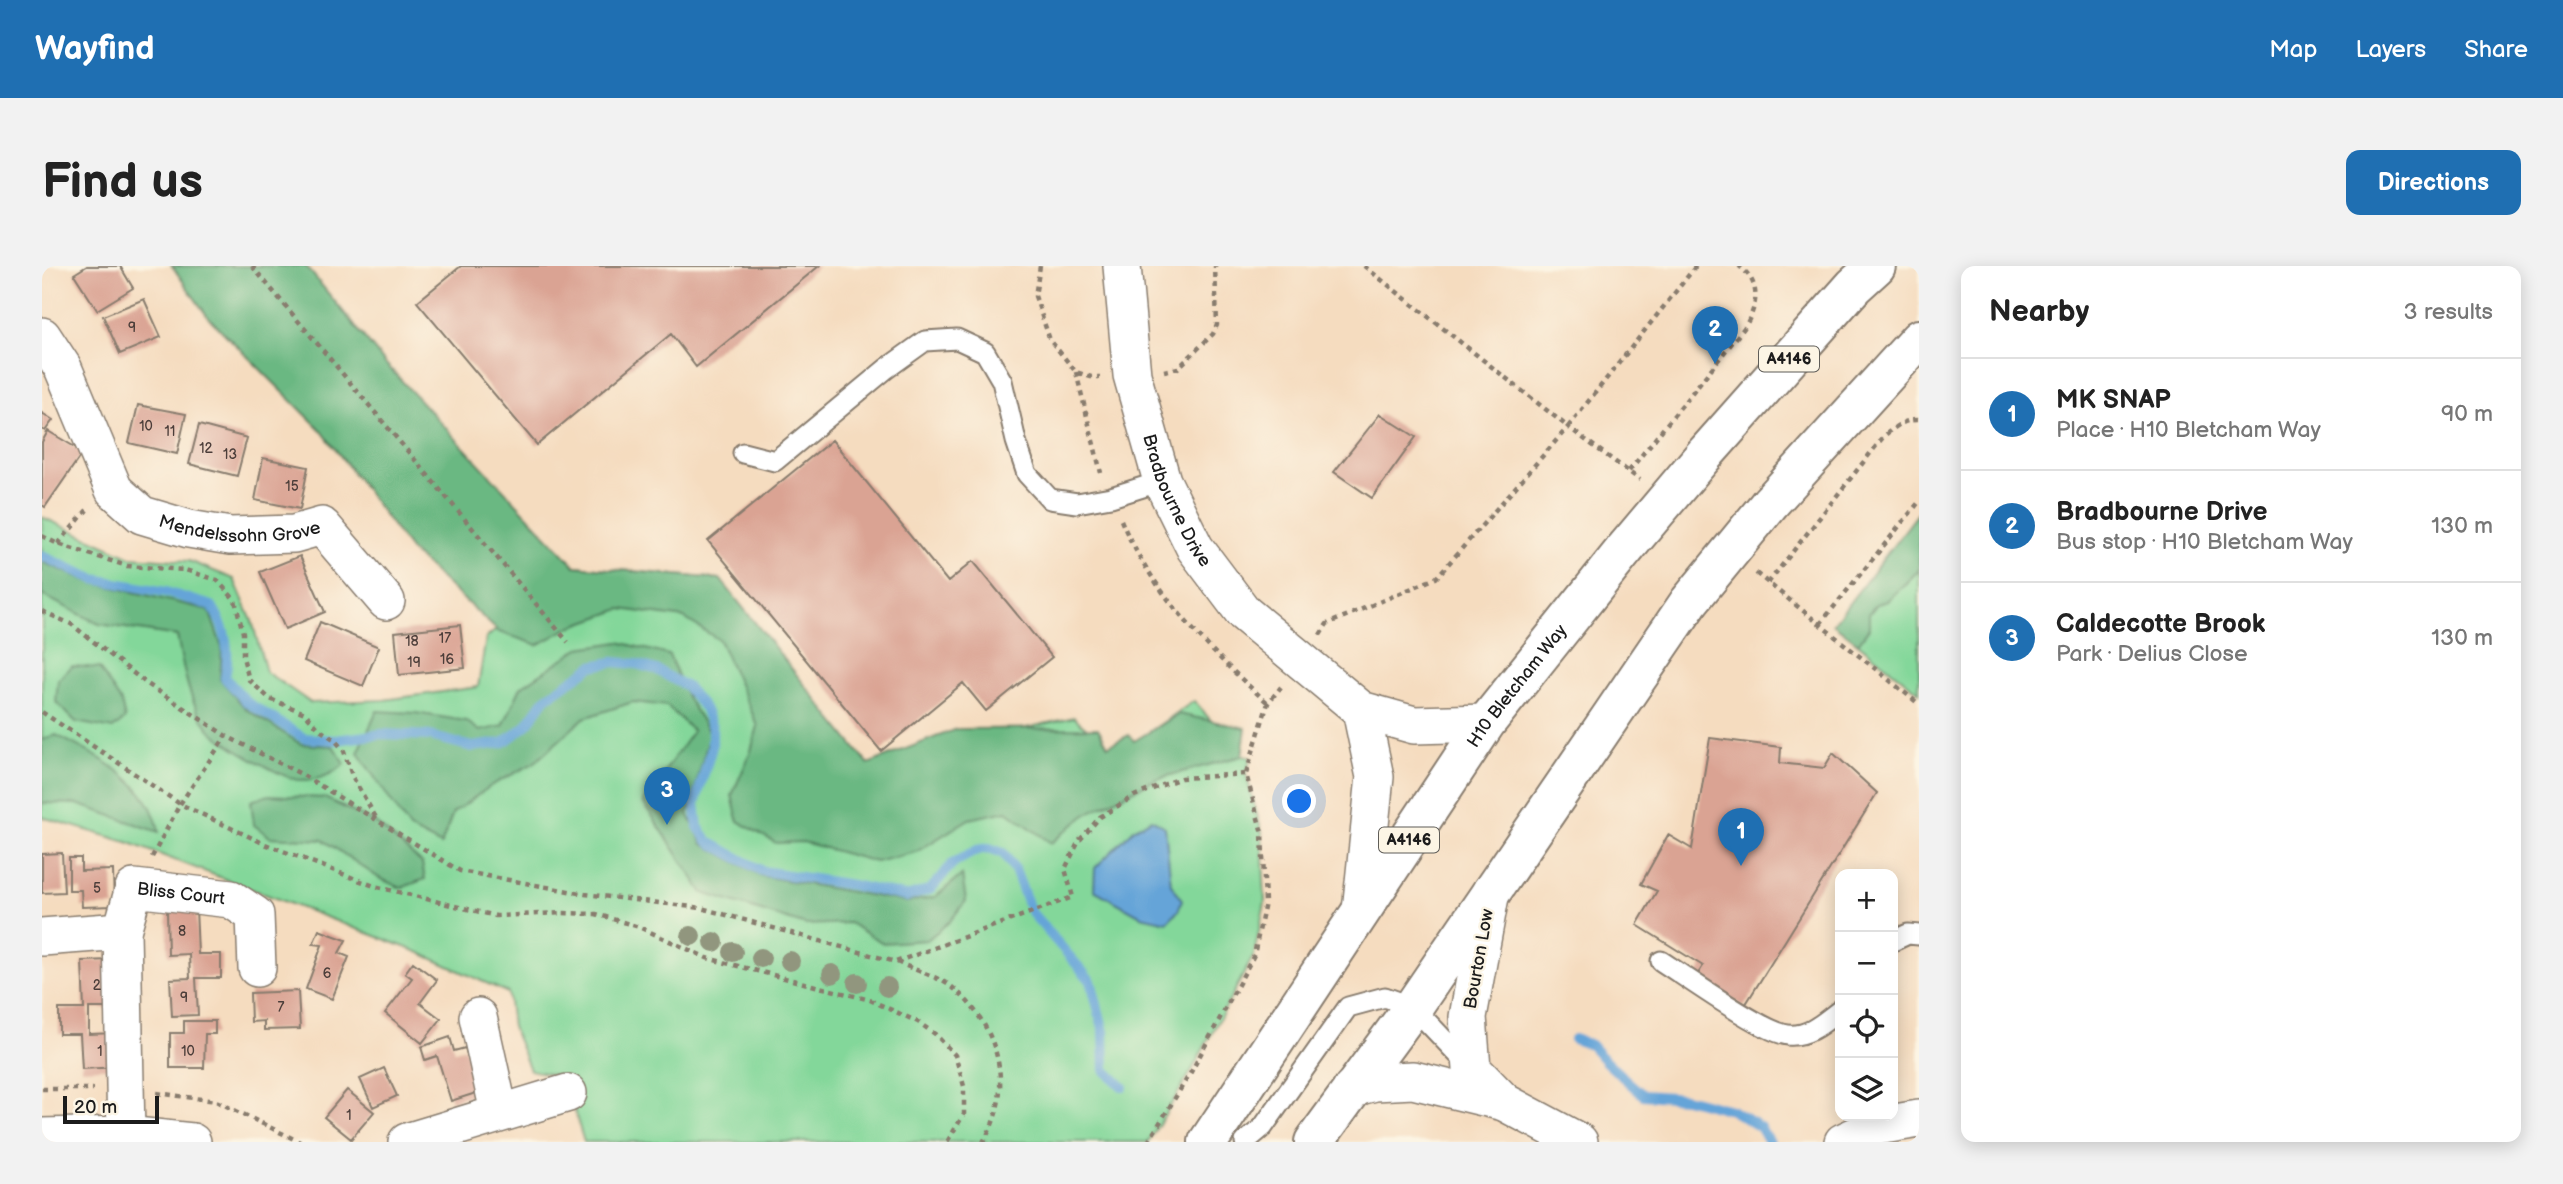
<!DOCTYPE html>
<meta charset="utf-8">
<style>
:root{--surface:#fff;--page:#f2f2f2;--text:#222;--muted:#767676;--line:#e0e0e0;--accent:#1f6fb2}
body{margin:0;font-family:"Balsamiq Sans",sans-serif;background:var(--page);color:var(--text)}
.controls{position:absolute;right:21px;bottom:21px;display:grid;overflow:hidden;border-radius:14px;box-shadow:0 4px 18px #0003}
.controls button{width:63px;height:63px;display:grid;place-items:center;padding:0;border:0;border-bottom:2px solid var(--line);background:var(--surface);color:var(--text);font:35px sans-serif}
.scale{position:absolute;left:21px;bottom:18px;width:96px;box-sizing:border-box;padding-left:7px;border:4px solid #1c1c1c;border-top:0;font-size:19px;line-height:24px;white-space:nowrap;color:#1c1c1c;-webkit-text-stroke:5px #fcf5e5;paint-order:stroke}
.you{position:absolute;left:1258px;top:536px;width:24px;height:24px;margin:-18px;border:5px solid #fff;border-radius:50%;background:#1a73e8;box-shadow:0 0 0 10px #1a73e833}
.badge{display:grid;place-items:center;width:46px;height:46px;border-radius:50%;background:var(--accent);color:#fff;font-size:23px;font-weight:700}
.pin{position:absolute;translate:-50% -58px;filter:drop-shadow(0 2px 4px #0008)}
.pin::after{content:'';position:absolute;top:37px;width:24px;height:21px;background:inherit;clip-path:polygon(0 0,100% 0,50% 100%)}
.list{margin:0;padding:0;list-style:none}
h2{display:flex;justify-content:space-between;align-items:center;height:91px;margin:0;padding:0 28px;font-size:30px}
h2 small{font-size:23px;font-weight:400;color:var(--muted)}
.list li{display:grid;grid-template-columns:46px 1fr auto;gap:21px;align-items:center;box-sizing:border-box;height:112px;padding:0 28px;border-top:2px solid var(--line)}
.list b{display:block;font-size:26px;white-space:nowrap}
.list p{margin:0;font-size:23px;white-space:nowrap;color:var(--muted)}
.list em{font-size:23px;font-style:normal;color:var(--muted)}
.icon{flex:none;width:38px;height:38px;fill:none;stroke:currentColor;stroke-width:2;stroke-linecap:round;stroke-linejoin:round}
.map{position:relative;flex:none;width:1877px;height:876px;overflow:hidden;border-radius:14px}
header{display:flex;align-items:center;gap:42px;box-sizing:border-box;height:98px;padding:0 35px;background:var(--accent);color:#fff}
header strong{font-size:33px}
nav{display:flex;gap:38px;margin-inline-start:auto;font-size:24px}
.intro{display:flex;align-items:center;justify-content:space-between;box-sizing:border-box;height:168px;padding:0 42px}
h1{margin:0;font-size:49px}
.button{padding:18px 32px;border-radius:14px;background:var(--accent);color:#fff;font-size:24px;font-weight:700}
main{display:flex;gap:42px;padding:0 42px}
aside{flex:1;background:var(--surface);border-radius:14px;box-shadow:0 4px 18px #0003}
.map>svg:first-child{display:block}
.green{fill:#83d79a;stroke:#507a5b;stroke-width:2}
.forest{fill:#6ab882;stroke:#436a4f;stroke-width:2}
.water{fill:#65a4d8;stroke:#40607a;stroke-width:2}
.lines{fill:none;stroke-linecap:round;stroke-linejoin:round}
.stream{stroke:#65a4d8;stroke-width:10}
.building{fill:#daa393}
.service-casing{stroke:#887c6e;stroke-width:23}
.minor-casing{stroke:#887c6e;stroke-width:40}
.trunk-casing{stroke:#887c6e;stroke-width:42}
.path{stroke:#887c6e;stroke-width:4.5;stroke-dasharray:5 5;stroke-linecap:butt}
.service{stroke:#fff;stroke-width:19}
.minor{stroke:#fff;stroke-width:37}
.trunk{stroke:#fff;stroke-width:38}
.trunk-bridge-casing{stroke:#887c6e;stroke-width:42;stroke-linecap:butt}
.trunk-bridge{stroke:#fff;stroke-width:38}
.tree{fill:#91967e}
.labels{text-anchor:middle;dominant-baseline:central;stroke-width:5;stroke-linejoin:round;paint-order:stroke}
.number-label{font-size:14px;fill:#4c3e3a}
.shield{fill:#fcf5e5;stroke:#5f5d58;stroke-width:2}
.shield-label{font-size:16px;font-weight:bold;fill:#1c1c1c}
.street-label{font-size:18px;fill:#1c1c1c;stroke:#fcf5e5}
</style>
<header>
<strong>Wayfind</strong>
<nav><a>Map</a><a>Layers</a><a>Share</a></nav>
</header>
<div class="intro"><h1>Find us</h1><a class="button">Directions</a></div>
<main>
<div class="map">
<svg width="1877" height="876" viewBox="0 0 1877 876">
<rect width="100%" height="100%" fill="#fcf5e5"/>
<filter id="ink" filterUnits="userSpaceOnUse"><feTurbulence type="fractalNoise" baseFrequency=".0143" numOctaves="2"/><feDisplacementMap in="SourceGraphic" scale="14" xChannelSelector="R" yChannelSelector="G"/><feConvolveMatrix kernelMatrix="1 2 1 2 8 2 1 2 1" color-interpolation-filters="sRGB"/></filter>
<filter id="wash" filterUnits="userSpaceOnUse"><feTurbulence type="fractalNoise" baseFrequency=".00686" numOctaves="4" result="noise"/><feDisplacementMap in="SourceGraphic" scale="28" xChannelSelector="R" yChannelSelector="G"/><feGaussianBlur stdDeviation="1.57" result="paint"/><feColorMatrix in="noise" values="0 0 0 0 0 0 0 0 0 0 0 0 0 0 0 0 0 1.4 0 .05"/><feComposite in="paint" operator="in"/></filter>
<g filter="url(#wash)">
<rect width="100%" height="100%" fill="#f5dcbf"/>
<path class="green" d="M0 251 89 291 147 295 192 313 210 355 224 406 269 437 342 434 436 421 444 372 534 300 678 313 826 498 1032 451 1075 488 1152 435 1200 490 1209 491 1204 508 1220 567 1223 637 1212 689 1149 806 1106 876H542L522 811 488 804 470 761 466 727 376 686 85 576 0 551Z
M1877 304V426L1816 377 1827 362V348L1835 338 1845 335Z"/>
<path class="forest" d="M130 0H264L343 97 533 300 678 313 826 498 914 463 1056 462 1066 480 1087 469 1092 475 1137 448 1204 462 1200 490 1114 513 1046 547 1009 577 965 545 927 553 874 586 834 596 761 576 734 577 696 555 690 529 708 488 716 460 677 374 642 352 579 343 528 361 496 379 457 366 369 285 279 164 166 51Z
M1877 246V304L1845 335 1834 338 1827 348V362L1816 377 1791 358Z
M0 296 49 316 167 344 180 382 178 413 204 443 259 478 291 480 303 498C291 508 275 515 258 514 243 514 175 474 166 461 146 436 141 400 135 370L57 358 0 329Z
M577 376 627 389 646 433 668 468 646 548 661 578 720 610 865 636 893 631 920 609 924 635 908 655 885 674 841 677 807 657 764 659 661 627 601 536 651 465 625 440 591 436 542 452 492 497 450 519 411 547 399 579 368 563 316 487 335 445 374 447 424 455 438 465 461 460 479 421 537 382Z
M30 400 57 402 79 436 83 453 71 463 34 456 14 436 16 414Z
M14 469C55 490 109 515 117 566L35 538 0 537V474Z
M227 529 283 532 335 558 380 597 383 613 359 622 337 612 281 574 228 571 212 559 209 535Z"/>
<path class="water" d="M1110 553 1123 561 1129 618 1140 634 1136 645 1125 656 1099 650 1052 624 1053 602 1093 562Z"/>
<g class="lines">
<path class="stream" d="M0 290 52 313 124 326 170 340C185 364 188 385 183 412L206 437 262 472 293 474 340 468 388 470 430 481 461 477 484 460 503 433 550 400 571 396 594 398 615 404 645 421 662 442 670 461V481L653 538 656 561 667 576 720 605 810 619 865 631 889 623 910 598 935 584 947 582 961 587 973 604 989 646 1049 715 1062 766 1063 804 1081 821
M1532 773 1549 779 1564 796 1601 829 1643 832 1689 844 1718 861 1727 876"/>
</g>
<g id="blocks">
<path class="building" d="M45 0H78L91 22 55 44 32 8Z
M419 0H777L654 101 629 68 495 179 375 36Z
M102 33 119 71 78 88 61 50Z
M96 139 144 148 135 188 87 177Z
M0 147 11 154 3 165 0 163Z
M1338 148 1374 171 1330 232 1292 206Z
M157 159 205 172 195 210 147 198Z
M6 165 41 186 3 241 0 239V176Z
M790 174 906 316 931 295 1010 391 944 445 921 417 839 485 666 275Z
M221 192 266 201 258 243 213 234Z
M258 290 283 346 243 363 218 306Z
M278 356 337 381 321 420 262 395Z
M418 359 423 402 357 409 353 366Z
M1668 472 1739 481 1738 497 1782 502 1791 487 1835 527 1702 741 1654 711 1661 700 1595 659 1615 625 1599 618 1626 569 1650 583Z
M20 587 22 626 0 627V588Z
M27 592H39V605L71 604 72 640 40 641 39 624H27Z
M154 642 156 688H179V712H154L156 749 130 750 128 713 148 712 147 688 126 689 125 643Z
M277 664 304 674 297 687 307 691 290 733 264 723 280 679 271 678Z
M69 694 70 742H47V768L76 767 77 801 40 803 38 768H17V743H42L40 695Z
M371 696 395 714 378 737 399 753 380 777 343 747 370 712 363 707Z
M256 725 258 763 222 764V755L209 756 208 727Z
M142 755H173V768H163L162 802H128V767H142Z
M408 771 412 785 423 782 437 826 409 835 395 790 383 794 379 781Z
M342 802 355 830 331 841 318 813Z
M305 824 332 846 309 873 282 851Z"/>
</g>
</g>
<g filter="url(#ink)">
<use href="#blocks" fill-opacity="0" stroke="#887c6e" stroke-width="2"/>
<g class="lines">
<g class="service-casing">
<path id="service" d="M701 187 733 195 844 103 883 75 915 73 943 86 960 115 974 175 985 208 1008 233 1035 237 1069 231 1120 215
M1851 675 1866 668 1877 669
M1619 695C1644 711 1722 767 1746 769 1767 771 1782 756 1798 744
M1203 876 1221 861 1306 741 1343 731 1371 741 1428 801"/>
</g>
<g class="minor-casing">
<g id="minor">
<path id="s1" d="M1080 0 1090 109 1120 215 1153 282 1202 347 1319 444 1372 459 1444 457"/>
<path id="s2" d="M0 70 21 102 72 224 100 249 147 263 188 270 252 268 280 260 344 335"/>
<path d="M1319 444 1333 511 1319 645"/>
<path d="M1449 625 1426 751 1430 803 1462 836"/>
<path d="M0 671 80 665"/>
<path d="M436 751 457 846"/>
<path d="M1310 822 1333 816 1371 814 1462 836 1537 876"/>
<path id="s3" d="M84 869 80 665 92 622 189 633 213 649 215 702"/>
<path d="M0 871 84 869 150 876"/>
<path d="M365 876 526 827"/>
<path d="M1801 876 1835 860 1877 853"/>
</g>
</g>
<g class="trunk-casing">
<g id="trunk">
<path d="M1663 188 1812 20 1834 0"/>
<path d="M1728 237 1877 73"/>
<path id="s4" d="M1166 876 1444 457 1583 283"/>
<path d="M1272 876 1371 741 1647 336"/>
</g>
</g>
<path class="path" d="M210 0 526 376
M998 0 993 30 1008 74 1034 106 1049 111H1058
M1322 0 1526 161 1654 0
M1122 105 1136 102 1171 68 1175 59 1173 0
M1034 106 1059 207
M1587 205 1702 62C1716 40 1720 17 1697 0
M1079 254C1109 325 1168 386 1226 437
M0 270 16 278 85 300 143 304 175 314 193 334 201 367V391L207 414 228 433 263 447 278 464 293 474 302 485 310 510 336 555
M16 278 45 244
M1714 307 1877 438
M1726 317 1842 170C1853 161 1862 153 1877 154
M0 345 29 358 104 417 184 470 259 508 418 605 543 628 659 642 854 696 1031 631 1023 603 1037 575 1058 551 1092 530 1139 512 1204 508
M1778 358 1877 236
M1278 369 1285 358 1394 312 1526 161 1598 214
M0 446 138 538 223 578 332 620 454 650 520 647 554 648 597 661 665 692 828 734 876 756 893 768 913 789 922 820V848L905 876
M110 591 138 538 184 470
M855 696C872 704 895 710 910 721 957 759 974 824 941 876
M0 823H51
M115 827 174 835 258 876
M1106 876 1149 806 1212 689 1223 637 1220 567 1204 508 1226 437 1239 421"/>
<use href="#service" class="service"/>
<use href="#minor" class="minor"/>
<use href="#trunk" class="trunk"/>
<g class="trunk-bridge-casing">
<path id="trunk-bridge" d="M1583 283 1663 188
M1647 336 1728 237"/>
</g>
<use href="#trunk-bridge" class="trunk-bridge"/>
</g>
<g class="tree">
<circle cx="649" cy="670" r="10"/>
<circle cx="672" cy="676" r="10"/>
<circle cx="691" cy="686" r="10"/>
<circle cx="719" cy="692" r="10"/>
<circle cx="748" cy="695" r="10"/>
<circle cx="790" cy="708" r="10"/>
<circle cx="815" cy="717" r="10"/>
<circle cx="845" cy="721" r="10"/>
</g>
</g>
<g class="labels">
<g class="number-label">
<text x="90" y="61">9</text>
<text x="104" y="160">10</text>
<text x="128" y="165">11</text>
<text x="164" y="182">12</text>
<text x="188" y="188">13</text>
<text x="250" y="220">15</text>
<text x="403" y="372">17</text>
<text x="370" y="375">18</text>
<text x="405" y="393">16</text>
<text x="372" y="396">19</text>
<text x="55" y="622">5</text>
<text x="140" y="665">8</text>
<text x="285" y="707">6</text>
<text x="55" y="719">2</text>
<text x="142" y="731">9</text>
<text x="239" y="741">7</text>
<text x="58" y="785">1</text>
<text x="146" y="785">10</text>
<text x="307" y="849">1</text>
</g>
<g class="shield">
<rect x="1717" y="80.5" width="60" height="25" rx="5"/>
<rect x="1337" y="561.5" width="60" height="25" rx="5"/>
</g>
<g class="shield-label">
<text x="1747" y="93">A4146</text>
<text x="1367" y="574">A4146</text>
</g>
<g class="street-label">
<text stroke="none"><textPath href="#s1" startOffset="243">Bradbourne Drive</textPath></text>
<text stroke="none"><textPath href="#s2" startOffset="308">Mendelssohn Grove</textPath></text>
<text stroke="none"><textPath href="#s4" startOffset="551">H10 Bletcham Way</textPath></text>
<text stroke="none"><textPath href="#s3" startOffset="296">Bliss Court</textPath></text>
<text transform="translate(1437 693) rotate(-80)">Bourton Low</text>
</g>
</g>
</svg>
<div class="controls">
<button>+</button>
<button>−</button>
<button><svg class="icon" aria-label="locate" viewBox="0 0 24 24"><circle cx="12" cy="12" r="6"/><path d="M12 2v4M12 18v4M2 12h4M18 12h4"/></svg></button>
<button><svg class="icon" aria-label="layers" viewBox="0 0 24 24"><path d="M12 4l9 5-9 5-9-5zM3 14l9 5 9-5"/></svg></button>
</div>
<div class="scale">20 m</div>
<div class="you"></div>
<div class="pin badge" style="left:1699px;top:600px">1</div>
<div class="pin badge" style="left:1673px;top:98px">2</div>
<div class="pin badge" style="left:625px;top:559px">3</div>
</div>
<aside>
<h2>Nearby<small>3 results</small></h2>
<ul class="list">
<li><span class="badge">1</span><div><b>MK SNAP</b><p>Place · H10 Bletcham Way</p></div><em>90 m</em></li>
<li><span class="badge">2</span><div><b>Bradbourne Drive</b><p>Bus stop · H10 Bletcham Way</p></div><em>130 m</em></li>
<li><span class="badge">3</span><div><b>Caldecotte Brook</b><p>Park · Delius Close</p></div><em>130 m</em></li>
</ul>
</aside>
</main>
